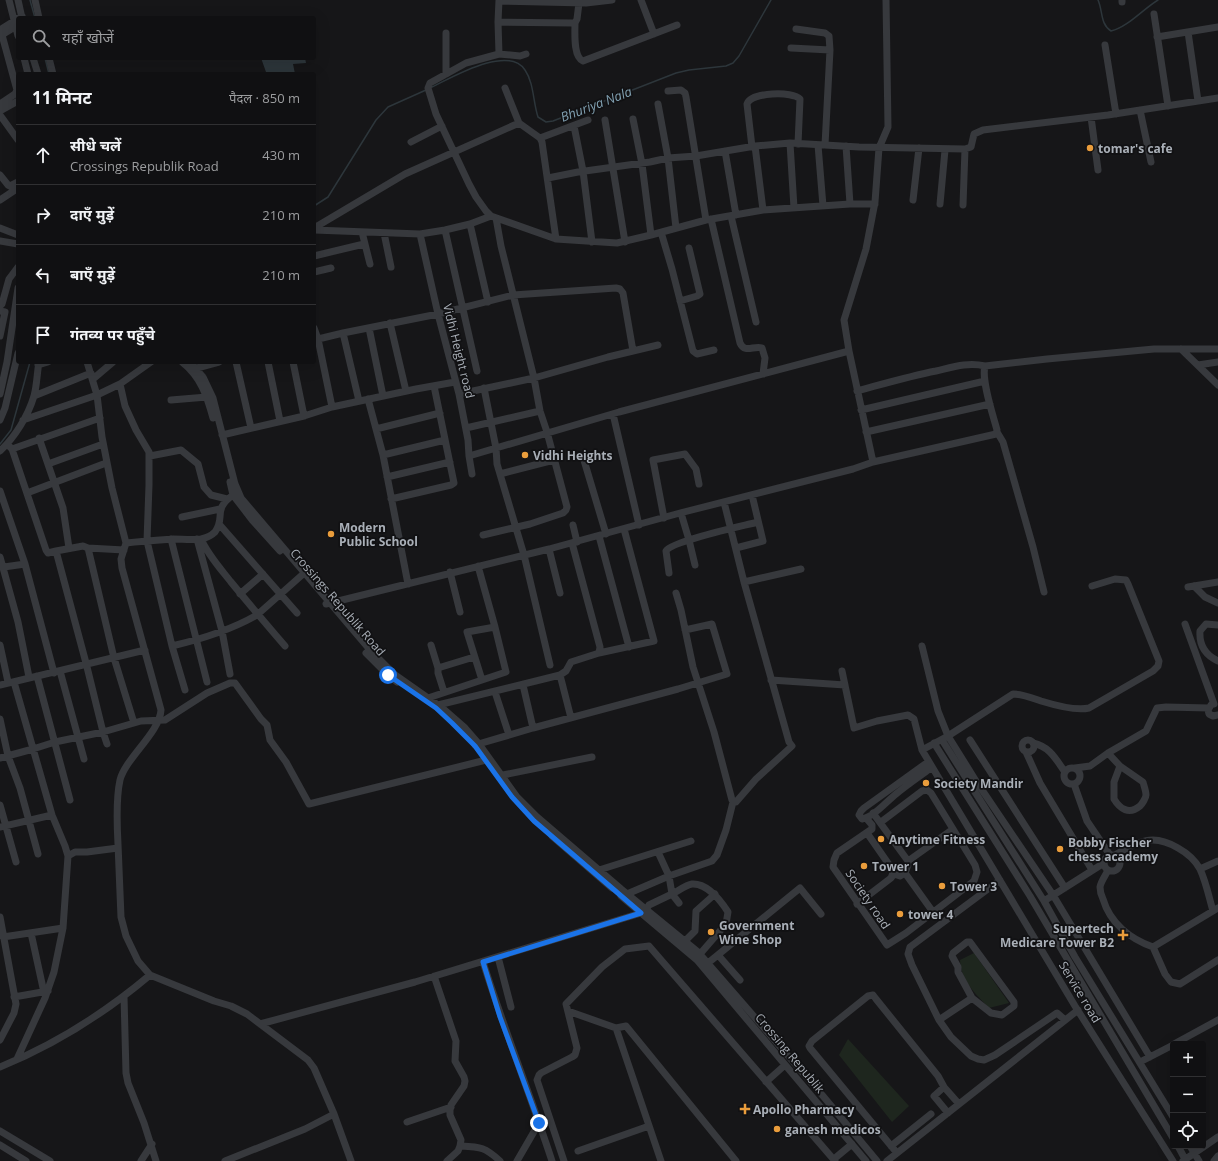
<!DOCTYPE html>
<html lang="hi">
<meta charset="utf-8">
<style>
:root{--surface:#101012;--page:#1e1e20;--text:#f1f3f6;--muted:#9c9d9f;--line:#303032}
body{margin:0;font-family:"Open Sans","Noto Sans Devanagari",sans-serif;background:var(--page);color:var(--text)}
.controls{position:absolute;right:12px;bottom:12px;display:grid;overflow:hidden;border-radius:4px;box-shadow:0 4px 16px #0002}
.controls button{width:36px;height:36px;display:grid;place-items:center;padding:0;border:0;border-bottom:1px solid var(--line);background:var(--surface);color:var(--text);font:20px sans-serif}
.stop{position:absolute;width:12px;height:12px;margin:-9px;border:3px solid #1a73e8;border-radius:50%;background:#fff}
.stop.end{background:#1a73e8;border-color:#fff;box-shadow:0 1px 4px #0008}
.list{margin:0;padding:0;list-style:none}
h2{display:flex;justify-content:space-between;align-items:center;height:52px;margin:0;padding:0 16px;font-size:17px}
h2 small{font-size:13px;font-weight:400;color:var(--muted)}
.list li{display:grid;grid-template-columns:26px 1fr auto;gap:12px;align-items:center;box-sizing:border-box;height:60px;padding:0 16px;border-top:1px solid var(--line)}
.list b{display:block;font-size:15px;white-space:nowrap}
.list p{margin:0;font-size:13px;white-space:nowrap;color:var(--muted)}
.list em{font-size:13px;font-style:normal;color:var(--muted)}
.icon{flex:none;width:22px;height:22px;fill:none;stroke:currentColor;stroke-width:2;stroke-linecap:round;stroke-linejoin:round}
.map{position:relative;flex:none;width:1218px;height:1161px;overflow:hidden}
.search{position:absolute;background:var(--surface);box-shadow:0 4px 16px #0002;left:16px;top:16px;width:300px;height:44px;display:flex;align-items:center;gap:10px;box-sizing:border-box;padding:0 14px;border-radius:4px;color:var(--muted);font-size:15px}
.panel{position:absolute;background:var(--surface);box-shadow:0 4px 16px #0002;left:16px;top:72px;width:300px;height:292px;border-radius:4px}
.map>svg:first-child{display:block}
.green{fill:#1e261e}
.water{fill:#2d363b}
.lines{fill:none;stroke-linecap:round;stroke-linejoin:round}
.stream{stroke:#2d363b;stroke-width:1.5}
.minor{stroke:#37393d;stroke-width:7}
.route{stroke:#1a73e8;stroke-width:5}
.poi-dot{fill:#ea9d3c;stroke:#111113;stroke-width:1.5}
.labels{text-anchor:middle;dominant-baseline:central;stroke-width:3.5;stroke-linejoin:round;paint-order:stroke}
.poi-label{font-size:12px;font-weight:bold;fill:#a9afb7;stroke:#111113;text-anchor:start}
.street-label{font-size:12px;fill:#a9afb7;stroke:#111113}
.water-label{font-size:13px;font-style:italic;fill:#81a0b1;stroke:#111113}
</style>
<div class="map">
<svg width="1218" height="1161" viewBox="0 0 1218 1161">
<rect width="100%" height="100%" fill="#161618"/>
<path class="green" d="M974 953 1009 1003 989 1008C976 994 961 981 960 960Z
M848 1039 909 1106 892 1122 839 1055Z"/>
<path class="water" d="M261 58H305L306 63 293 64 295 74H259V72H266Z"/>
<g class="lines">
<path class="stream" d="M30 0 35 18
M1098 0C1103 11 1100 24 1111 31 1128 27 1143 9 1158 0
M45 58 49 74
M432 87C451 78 508 44 525 70 534 83 533 102 538 117L546 122 553 121 676 73 689 70 726 66 733 63 739 56 771 0
M314 206 328 197 376 120 388 107 426 90
M0 444 11 430 30 362"/>
<path class="minor" d="M9 0 18 36
M18 0 22 18
M35 0 39 18
M641 0 654 34
M1122 0V2
M499 1 586 3 612 0
M1154 14 1168 106
M498 22 499 0
M575 23C575 32 573 57 583 61L677 25
M796 29 825 33 829 36 830 50 825 145
M0 30 22 16
M1188 32 1198 101
M0 36 18 25
M1157 37 1218 27
M1105 45 1116 114
M791 48 830 50
M499 54 466 63 430 83 428 88 436 114 469 184 476 197 486 211 491 216 556 239 617 243 651 235 706 220 763 210 850 204H875
M526 54 520 56 499 54 498 22 573 23H575L577 19 579 3
M24 58 28 74
M33 58 38 74
M49 58 53 74
M446 74V33
M505 88 519 123 540 138 542 142 556 239
M668 91 681 90 685 93 686 97 706 220
M0 104 15 94 17 90 2 35
M658 104 668 158 676 228
M1140 110 1151 162
M0 111 18 101
M0 115 18 140
M1091 117 1098 170
M633 119 642 164 651 235
M605 120 625 242
M574 126 583 171 592 242
M540 138 588 120
M411 142 442 126
M790 143 794 208
M818 145 823 206
M755 146 763 210
M846 146 850 204
M752 147 747 104C751 92 793 91 800 99L798 144
M725 151 736 215
M0 175 8 185 10 186 18 182
M548 178 578 172 650 162 668 158 696 156 755 146 790 143 859 147 965 149 971 147 974 134 983 130 1108 115 1218 98
M0 200 18 188
M913 200 919 148
M940 204 945 150
M963 205 965 149
M731 216 756 322
M711 219 740 343C745 354 754 345 762 348L765 358 763 374
M470 224 488 302
M0 228 18 235
M314 228 405 174 519 123
M314 230 420 234 445 230 470 224 491 216
M445 230 477 371
M362 232 370 264
M661 232 672 269 693 351 697 354 714 350
M384 233 391 267
M420 234 438 314 459 394 468 440 469 456 472 474
M0 241 18 244
M314 256 364 244
M314 272 331 268
M680 301 697 296 700 294 689 248
M0 306 2 304 9 279 18 267
M0 311 5 312 0 336
M390 323 406 391
M314 328 318 339 332 407
M369 328 383 396
M343 333 359 401
M314 340 343 333 438 314 513 295 616 288 620 289 623 293 633 351
M1181 349 1218 385
M87 362 97 395 102 437 112 488 126 543 121 559 122 568 161 710C160 732 125 759 120 780 116 798 117 826 118 844 119 869 120 893 121 917L126 936 138 961 150 975 214 1001 231 1006 247 1014 308 1060 314 1068 334 1114 351 1161
M182 362C201 377 207 396 213 418
M190 362 203 377 213 398 235 484 241 498 371 651 394 674 441 707 465 728 479 744 517 797 537 817 621 889 698 952 823 1096 877 1161
M236 362 251 428
M268 362 280 421
M293 362 304 416
M38 365 48 362
M1198 365 1218 362
M197 368 219 362
M93 379 113 362
M120 384 125 406 136 430 149 452V485L147 541 172 646 185 690
M484 388 496 448 497 464 524 555 550 665
M857 391C883 384 910 376 936 371 953 367 968 362 985 366
M0 394 7 362 18 288
M459 394 534 378 608 357 658 345
M34 396 91 373
M368 399 383 455 408 584
M171 400 207 397
M861 410 985 381
M613 414 639 525
M0 420 5 408 18 353
M23 420 97 395 120 384 151 362
M466 428 540 411
M376 429 440 413
M866 432 990 404
M997 432 1003 442 1033 547 1044 592
M222 435 304 416 332 407 416 389 455 382
M39 438 63 508 69 548
M7 444 12 449 46 550 48 553 56 551 86 663 103 732 107 744
M12 449 100 418
M0 451C15 437 28 416 34 396 37 385 37 373 39 362
M383 455 445 440
M150 456 181 450 198 464 204 487 211 495 227 499
M469 456 619 412 849 351
M583 457 606 534
M873 462 996 434 997 430C993 415 981 380 985 366L1047 359 1154 349H1218
M48 464 103 444
M500 474 554 460
M387 477 450 462
M230 482 233 495 253 521 280 551
M0 491 25 564 54 673
M27 493 106 463
M391 499 451 485 454 483 434 386
M681 513 689 540 695 565
M182 517 220 509
M664 518 653 460 685 454 696 469 699 484
M219 524 297 613
M573 525 577 542
M483 535 530 524 563 513 566 510 567 507 547 432 540 411 534 378 501 246 496 218
M599 536 629 647
M171 539 207 682
M197 539 222 631 230 674
M201 539C208 555 220 568 231 582 249 604 267 625 285 646
M126 543C142 541 158 540 173 539 182 539 192 540 201 539 206 538 211 536 215 532 226 517 212 510 233 495
M88 548 124 550
M736 548 763 541 752 495
M549 549 560 593
M56 551 83 546 88 548 114 658 134 723
M0 557 18 622 29 677
M478 566 495 627
M4 567 25 564
M450 572 460 612
M669 573 666 551C672 541 743 526 758 522
M744 582 801 569
M1194 586 1205 597 1218 603
M1188 587 1218 582
M676 593 681 610 693 667 714 732 732 800 736 802 756 779 792 746 789 742 744 582 724 502
M240 594 263 574
M326 604 549 549 680 513 853 469 873 462 849 351 844 320 866 249 875 202 879 148 888 127 886 0
M1185 624 1214 704
M1218 625 1206 624 1200 631C1199 645 1205 655 1218 661
M0 645 8 682
M431 645 438 668
M172 646C202 639 231 630 257 615L302 575
M922 646 938 711 948 736 976 781 1053 895 1150 1057
M366 653 388 675 397 682
M599 653 654 641 624 529
M60 671 84 759
M842 671 854 728 877 721 908 715 914 719 922 750 948 736 1013 694C1023 694 1032 698 1041 701 1054 705 1076 711 1089 708L1153 671 1158 666 1159 661 1128 584 1126 580 1115 579 1092 586
M560 675 571 718
M37 676 70 800
M771 680 845 685
M14 682 52 815 65 846 68 856
M0 685 145 650
M523 685 533 728 678 689 727 674 712 624 685 630
M444 692 438 673V668L474 657
M495 692 509 735
M428 698 506 672 495 627 467 632 482 680
M438 705 560 675 566 671 571 662 599 653 600 647 572 543
M1211 705 1208 710 1209 714 1213 716 1218 715
M0 719 8 756 20 788 38 854
M942 740 1044 901 1075 957 1173 1117
M970 740 1065 888
M1022 746a6 6 0 1 1 12 0a6 6 0 1 1-12 0Z
M934 743 1030 896 1173 1138
M1033 743C1050 747 1055 758 1065 772
M475 745 533 728
M922 750 1075 1006 1173 1161
M1026 752 1040 783 1092 870
M1108 753 1120 766 1143 782C1144 786 1146 791 1146 795 1146 798 1142 804 1140 806 1129 815 1120 809 1114 799V782L1120 766
M0 758 33 749 55 742 103 732 141 721 165 720 207 693 230 683H235L261 719 267 725 270 740 286 762 309 804 486 760
M928 762 864 808 861 811 859 815 862 819C875 816 886 802 896 794 907 785 920 776 931 768
M1064 776a8 8 0 1 1 16 0a8 8 0 1 1-16 0Z
M1075 768 1090 766 1108 753 1146 731 1157 708 1166 707 1209 708
M503 775 592 757
M1074 784 1087 821 1110 855
M0 805 16 862
M873 813 908 861
M866 818 872 825V829L837 853 834 860 833 867 887 945 906 933 974 881 977 872 975 865 931 793 927 790 922 791 881 822
M0 827 52 815
M867 833 890 866 893 873 891 878 894 874 900 876 905 873 908 865V861L953 829
M552 836 612 888
M1104 863a8 8 0 1 1 16 0a8 8 0 1 1-16 0Z
M1115 855C1139 841 1153 833 1178 848 1187 853 1195 860 1200 869 1206 882 1209 897 1213 911
M1200 869 1218 861
M599 870 691 841
M1108 870C1106 875 1101 881 1100 887 1100 891 1101 895 1103 899 1110 923 1130 939 1153 947L1165 974 1171 982 1180 984 1218 960
M905 873 933 912
M1000 880 910 947 908 954 912 965 939 1020 951 1037 971 1056 978 1059 984 1060 995 1055 1057 1013 1065 1020
M627 894 669 876 712 861 717 855 726 830 733 802
M621 896 697 960 866 1161
M1044 901 1104 863
M679 903 672 894C678 891 686 885 692 884 707 883 721 901 728 912L726 924 700 954
M857 904 891 878
M0 917 16 1004 14 1013 0 1040
M31 933 43 988 48 991
M3 937 63 928
M685 941 695 931 696 911 715 894
M1153 947 1218 908
M718 955 740 980
M498 957 511 1007
M483 962C504 1029 530 1094 552 1161
M708 963 800 888 821 914
M434 976 456 1041 455 1061 464 1077 465 1081 464 1086 451 1105 450 1110V1115L461 1140 460 1146 458 1151 447 1161
M124 996 126 1073 128 1083 144 1123 156 1161
M14 997 48 991
M568 1011 616 1028 661 1161
M939 1020 972 998 958 972V967L952 956 953 953 967 942H970L1014 1002V1006L1002 1015 991 1013 972 998
M260 1024 415 982 641 913 646 910 649 905 672 894 669 876 658 852
M616 1028 626 1026 736 1161
M1174 1044 1218 1020
M17 1059 45 998 54 972 63 928 68 856 75 852H87L118 848
M1140 1062 1173 1045
M0 1067C54 1045 105 1013 150 975
M766 1082 785 1065
M944 1087 934 1096 948 1113
M407 1122 451 1107
M0 1131 50 1161
M0 1145 26 1161
M460 1146C481 1147 485 1147 500 1161
M891 1146 931 1114
M1178 1146 1186 1161
M1190 1146 1199 1161
M578 1151 649 1126
M897 1153 810 1048 809 1046 812 1041 868 996 873 995 876 999 938 1076 944 1087 959 1104
M834 1159 852 1144
M141 1161 152 1144
M225 1161 305 1129 334 1114
M517 1161 539 1123
M564 1161 537 1080 539 1075 541 1073 572 1057 575 1055 577 1048 566 1004 602 967 625 949 649 946 835 1161
M887 1161 1078 1010
M1183 1161 1218 1137
M1214 1161 1218 1156"/>
</g>
<g class="lines">
<path class="route" d="M388 675 436 708 452 723 475 746 512 797 534 821 641 913 483 962 500 1017 539 1123"/>
</g>
<g class="poi-dot">
<circle cx="1090" cy="148" r="4"/>
<circle cx="525" cy="455" r="4"/>
<circle cx="331" cy="534" r="4"/>
<circle cx="926" cy="783" r="4"/>
<circle cx="881" cy="839" r="4"/>
<circle cx="1060" cy="849" r="4"/>
<circle cx="864" cy="866" r="4"/>
<circle cx="942" cy="886" r="4"/>
<circle cx="900" cy="914" r="4"/>
<circle cx="711" cy="932" r="4"/>
<path d="M1121 929h4v4h4v4h-4v4h-4v-4h-4v-4h4z"/>
<path d="M743 1103h4v4h4v4h-4v4h-4v-4h-4v-4h4z"/>
<circle cx="777" cy="1129" r="4"/>
</g>
<g class="labels">
<g class="poi-label">
<text x="1098" y="148">tomar's cafe</text>
<text x="533" y="455">Vidhi Heights</text>
<text x="339" y="527">Modern<tspan x="339" dy="14">Public School</tspan></text>
<text x="934" y="783">Society Mandir</text>
<text x="889" y="839">Anytime Fitness</text>
<text x="1068" y="842">Bobby Fischer<tspan x="1068" dy="14">chess academy</tspan></text>
<text x="872" y="866">Tower 1</text>
<text x="950" y="886">Tower 3</text>
<text x="908" y="914">tower 4</text>
<text x="719" y="925">Government<tspan x="719" dy="14">Wine Shop</tspan></text>
<text x="1114" y="928" text-anchor="end">Supertech<tspan x="1114" dy="14">Medicare Tower B2</tspan></text>
<text x="753" y="1109">Apollo Pharmacy</text>
<text x="785" y="1129">ganesh medicos</text>
</g>
<g class="street-label">
<text transform="translate(459 351) rotate(76)">Vidhi Height road</text>
<text transform="translate(338 602) rotate(49)">Crossings Republik Road</text>
<text transform="translate(868 899) rotate(56)">Society road</text>
<text transform="translate(1080 992) rotate(59)">Service road</text>
<text transform="translate(790 1053) rotate(50)">Crossing Republik</text>
</g>
<g class="water-label">
<text transform="translate(596 104) rotate(-21)">Bhuriya Nala</text>
</g>
</g>
</svg>
<div class="controls">
<button>+</button>
<button>−</button>
<button><svg class="icon" aria-label="locate" viewBox="0 0 24 24"><circle cx="12" cy="12" r="6"/><path d="M12 2v4M12 18v4M2 12h4M18 12h4"/></svg></button>
</div>
<div class="stop" style="left:388px;top:675px"></div>
<div class="stop end" style="left:539px;top:1123px"></div>
<div class="search"><svg class="icon" aria-label="search" viewBox="0 0 24 24"><circle cx="10" cy="10" r="6"/><path d="M15 15l6 6"/></svg>यहाँ खोजें</div>
<section class="panel">
<h2>11 मिनट<small>पैदल · 850 m</small></h2>
<ul class="list">
<li><svg class="icon" aria-label="ahead" viewBox="0 0 24 24"><path d="M12 20V5M6 11l6-6 6 6"/></svg><div><b>सीधे चलें</b><p>Crossings Republik Road</p></div><em>430 m</em></li>
<li><svg class="icon" aria-label="right" viewBox="0 0 24 24"><path d="M7 20v-9h11M14 6l5 5-5 5"/></svg><div><b>दाएँ मुड़ें</b></div><em>210 m</em></li>
<li><svg class="icon" aria-label="left" viewBox="0 0 24 24"><path d="M17 20v-9H6M10 6l-5 5 5 5"/></svg><div><b>बाएँ मुड़ें</b></div><em>210 m</em></li>
<li><svg class="icon" aria-label="arrive" viewBox="0 0 24 24"><path d="M6 21V4h12l-3 4 3 4H6"/></svg><div><b>गंतव्य पर पहुँचे</b></div></li>
</ul>
</section>
</div>
